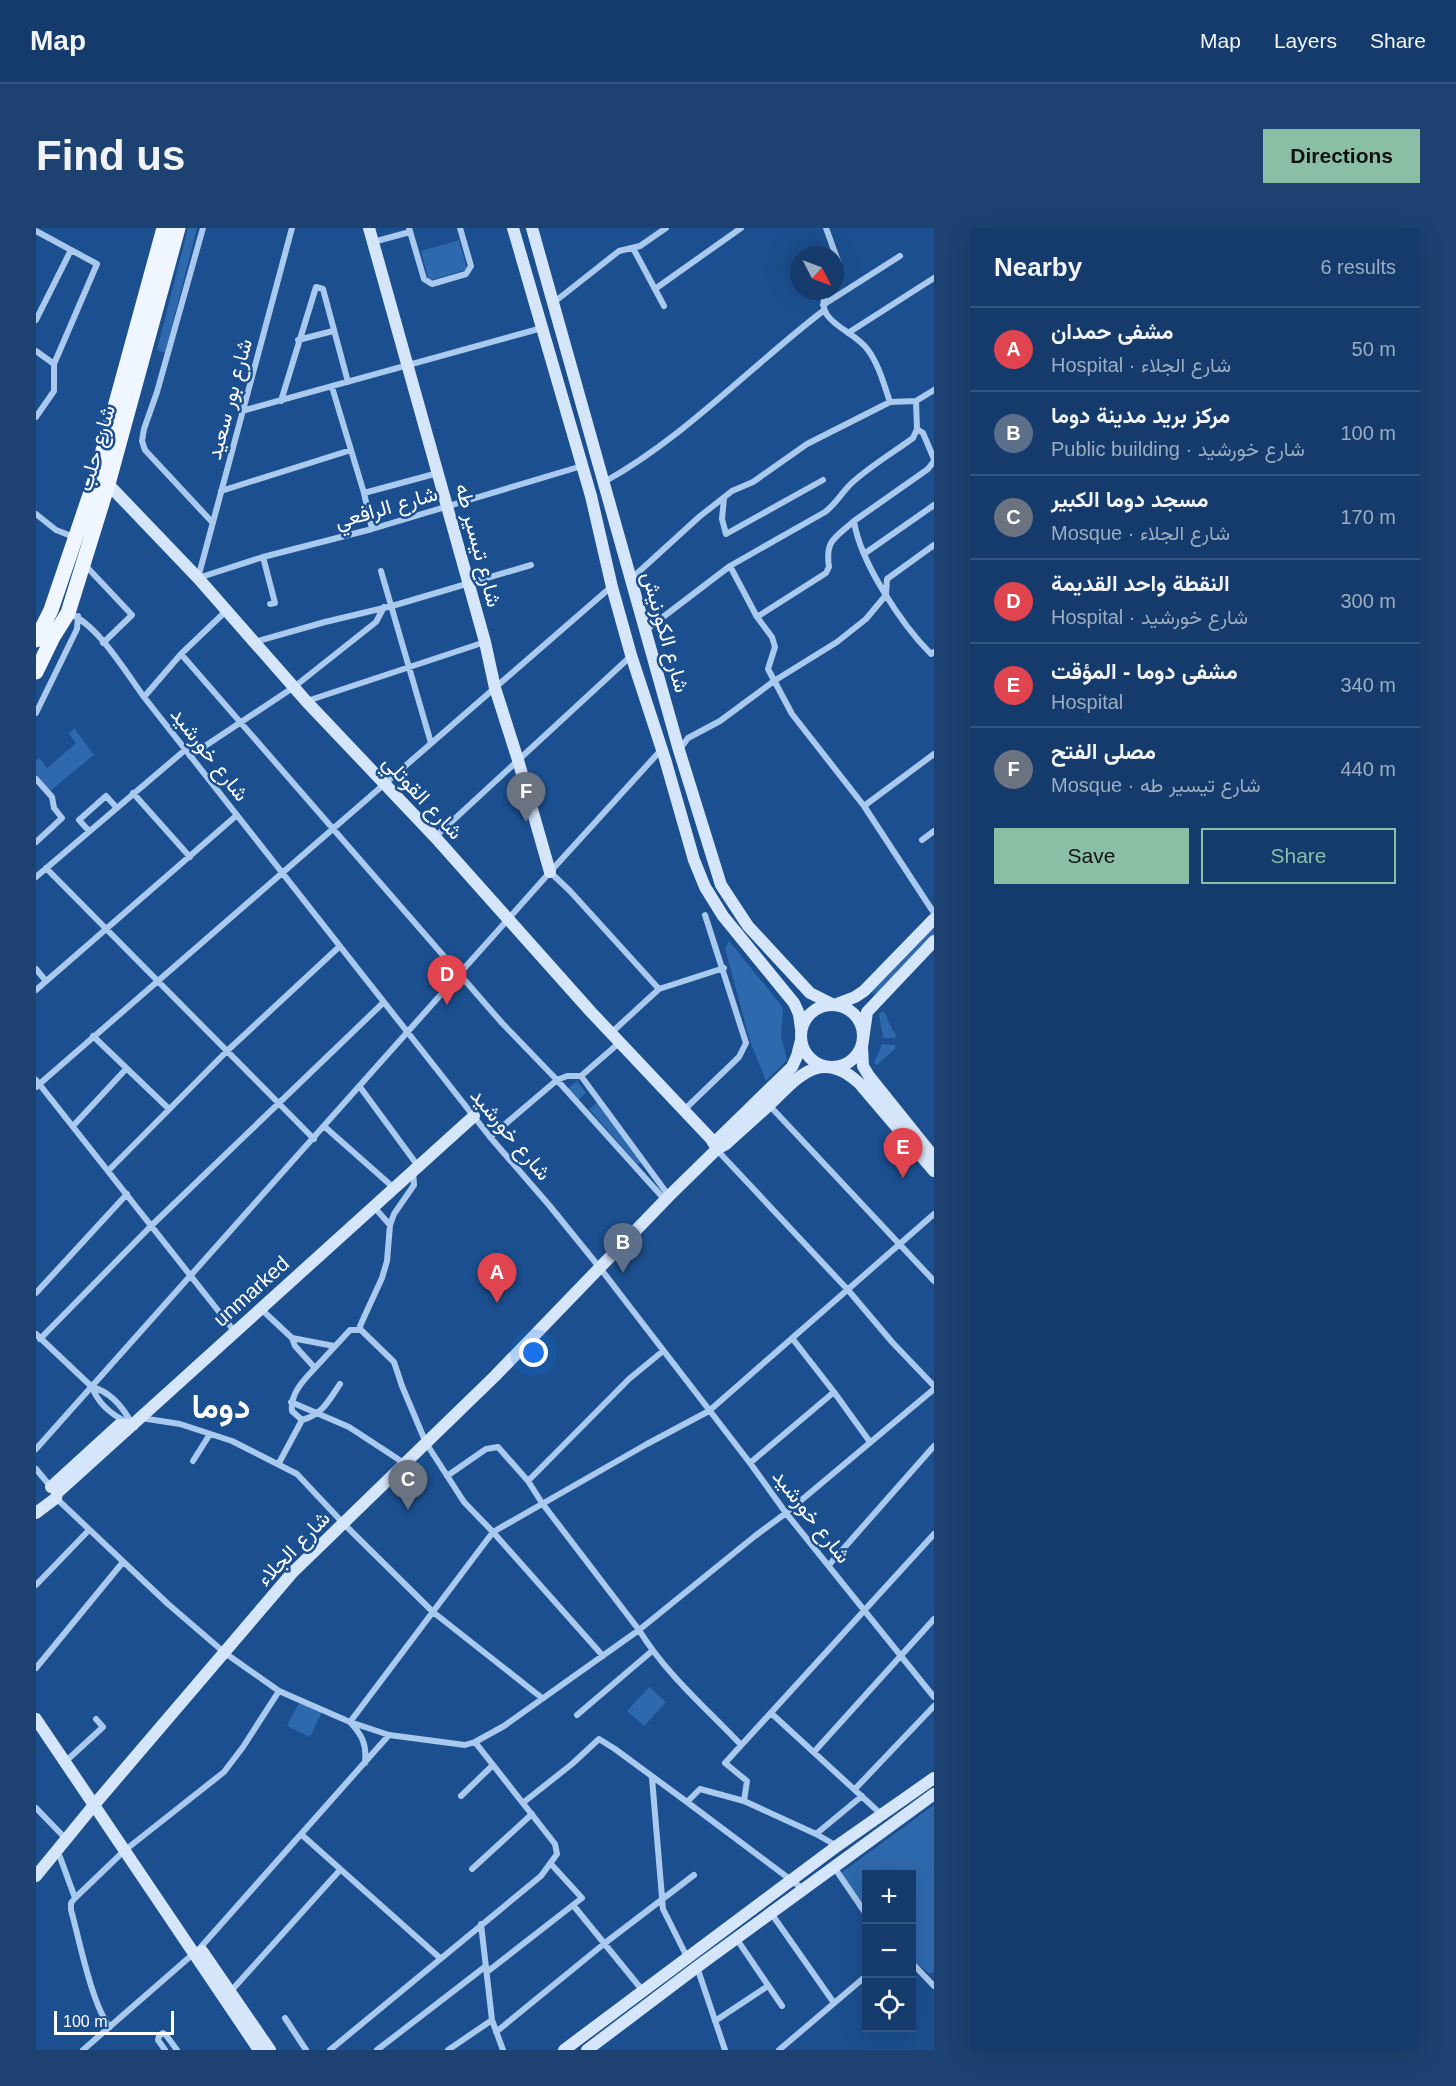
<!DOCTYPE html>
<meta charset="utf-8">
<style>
:root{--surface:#143b6b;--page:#1d4271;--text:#f1f3f6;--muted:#9dadc1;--line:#33557e;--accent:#8abfa5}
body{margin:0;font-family:Helvetica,Vazirmatn,sans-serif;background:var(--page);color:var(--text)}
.controls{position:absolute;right:18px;bottom:18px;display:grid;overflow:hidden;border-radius:0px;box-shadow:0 6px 24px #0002}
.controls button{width:54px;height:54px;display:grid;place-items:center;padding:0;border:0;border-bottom:2px solid var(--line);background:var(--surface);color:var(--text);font:30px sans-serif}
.compass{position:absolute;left:754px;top:18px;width:54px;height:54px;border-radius:50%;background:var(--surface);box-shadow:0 6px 24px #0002;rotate:132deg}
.scale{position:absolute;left:18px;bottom:15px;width:120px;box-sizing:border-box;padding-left:6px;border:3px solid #fff;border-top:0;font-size:16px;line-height:21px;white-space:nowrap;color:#fff;-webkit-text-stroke:4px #1b4f8f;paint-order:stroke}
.you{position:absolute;left:498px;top:1125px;width:21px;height:21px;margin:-15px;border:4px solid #fff;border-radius:50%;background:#1a73e8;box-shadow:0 0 0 9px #1a73e833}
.badge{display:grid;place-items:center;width:39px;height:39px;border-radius:50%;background:var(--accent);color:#fff;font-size:20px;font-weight:700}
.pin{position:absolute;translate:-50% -50px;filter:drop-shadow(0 2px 3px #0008)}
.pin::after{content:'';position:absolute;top:32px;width:21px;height:18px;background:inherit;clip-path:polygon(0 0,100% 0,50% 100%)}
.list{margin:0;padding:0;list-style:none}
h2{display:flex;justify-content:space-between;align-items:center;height:78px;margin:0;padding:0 24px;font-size:26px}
h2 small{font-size:20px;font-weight:400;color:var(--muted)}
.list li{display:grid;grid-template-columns:39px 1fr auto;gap:18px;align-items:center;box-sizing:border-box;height:84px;padding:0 24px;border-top:2px solid var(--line)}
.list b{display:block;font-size:22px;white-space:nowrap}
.list p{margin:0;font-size:20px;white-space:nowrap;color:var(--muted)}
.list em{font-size:20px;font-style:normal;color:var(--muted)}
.actions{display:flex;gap:12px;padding:18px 24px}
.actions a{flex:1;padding:14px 0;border:2px solid var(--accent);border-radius:0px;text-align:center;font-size:21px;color:var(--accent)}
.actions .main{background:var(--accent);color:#111}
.icon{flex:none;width:33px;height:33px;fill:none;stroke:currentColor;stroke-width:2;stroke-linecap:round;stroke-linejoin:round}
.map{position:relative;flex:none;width:898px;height:1822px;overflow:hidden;border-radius:0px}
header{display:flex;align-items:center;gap:36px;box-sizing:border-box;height:84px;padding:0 30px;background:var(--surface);border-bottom:2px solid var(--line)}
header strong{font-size:28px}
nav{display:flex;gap:33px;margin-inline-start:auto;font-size:21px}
.intro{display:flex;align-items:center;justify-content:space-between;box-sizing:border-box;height:144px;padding:0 36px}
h1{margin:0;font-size:42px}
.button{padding:15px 27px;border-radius:0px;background:var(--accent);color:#111;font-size:21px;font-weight:700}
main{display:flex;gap:36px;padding:0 36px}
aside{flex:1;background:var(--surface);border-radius:0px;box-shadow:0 6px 24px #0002}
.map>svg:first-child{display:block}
.green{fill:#2e69ad}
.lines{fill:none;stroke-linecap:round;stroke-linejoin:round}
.street{stroke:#a9c9ee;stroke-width:6}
.secondary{stroke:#d6e6fa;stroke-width:12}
.primary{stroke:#f0f6ff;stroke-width:15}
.labels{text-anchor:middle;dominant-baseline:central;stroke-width:5;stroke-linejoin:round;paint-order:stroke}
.street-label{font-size:21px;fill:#fff;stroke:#1b4f8f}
.town-label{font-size:33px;font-weight:bold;fill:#fff;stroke:#1b4f8f}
</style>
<header>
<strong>Map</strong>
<nav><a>Map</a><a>Layers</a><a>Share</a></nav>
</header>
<div class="intro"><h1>Find us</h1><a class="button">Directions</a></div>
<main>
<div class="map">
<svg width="898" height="1822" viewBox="0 0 898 1822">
<rect width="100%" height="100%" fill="#1b4f8f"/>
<path class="green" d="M152 0H161L129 125 121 122Z
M423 12 431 41 393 53 385 23Z
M38 500 58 527 14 563 0 547V533L3 530 11 540 40 515 33 506Z
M898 695V707L847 760 838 766 835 763Z
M693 713 745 777 747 783 745 808 751 832 730 853 714 813 689 720Z
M847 783C853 790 853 799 860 806L859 810H847L843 786Z
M846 816 859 817V821L841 837 838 835Z
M541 853 550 865 540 874 530 862Z
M562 874 605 934 602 937 553 881Z
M613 1459 630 1474 608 1498 591 1483Z
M263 1475 286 1484 274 1509 251 1498Z
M898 1577V1743L894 1746 876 1731V1646H830V1681L805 1645Z"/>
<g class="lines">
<path class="street" d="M167 0 121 164 108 201 106 213 109 222 176 294
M373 0 388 51 396 56 430 46 435 38 424 0
M790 0 803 36 799 49
M0 3 61 36 18 136
M337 14 374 4
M597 20 628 78
M619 61 705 0
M791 63C775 94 818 101 832 122 843 137 848 157 854 174
M517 75 583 23 604 18 630 0
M787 77 864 28
M0 92 35 22
M812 105 898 50
M262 112 297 103
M0 123 18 136V163L0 189
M296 159 328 265 336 301
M245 173 280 59 287 61 312 154
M206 183 506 100
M881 201 887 205 898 231
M898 233 892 241 818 293C824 334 866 397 895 426L898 424
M568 254C649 209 714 139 787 83
M185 263 315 222
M328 265 402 245
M688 270 686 291 690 306 787 252
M0 286 20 302 38 309
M828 326 898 277
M227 329 239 375 234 376
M48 336 96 387 67 415
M694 338 721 389 736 409 739 419 732 441 756 486 828 578 898 685
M345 343 395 515
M162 350 227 329 336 301 546 238
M162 350 256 0
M596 350 663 289 696 263 717 254 771 216 854 174 880 173 898 162
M33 386C60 394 91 446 108 469L454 909 513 977 564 1040 714 1235 750 1285 898 1469
M721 389 790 345 793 339C789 312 799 310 818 293
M610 402 694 338 789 284C801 275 807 262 818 253 836 237 858 224 877 210L881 201 880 173
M218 414 289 394 356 378 495 337
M145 426 466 795 521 852 629 972
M108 469 145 426 189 384
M271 473 449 414
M0 485 41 401 42 388
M644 521 652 510 684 493 738 453 801 414 830 391 850 367 851 351 898 317
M154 528 258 459 340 394 348 379
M0 551 16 569 18 580 26 590 0 614
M97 565 154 629
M828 578 898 526
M53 603 43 592 70 568 80 579
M399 609 595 428
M886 612 898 603
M10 640 278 911
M514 644 534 663 623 761
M0 649 149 522
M0 741 10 753
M0 762 201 587
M575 805 623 761 688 740
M57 808 132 880
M545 848 583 815
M0 852 199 1104
M0 859 575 359
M324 859 382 938
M733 877 898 1053
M648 882 703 829 710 815 669 687
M37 898 90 841
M289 899 358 960
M454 909 521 852 531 848H545L633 968
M681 922 812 1062 856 1114 898 1158
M73 942 191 823 304 718
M377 943 378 957 358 986 354 997 351 1033 346 1050 324 1098 325 1102 358 1134 366 1158 390 1215 428 1274 457 1304 567 1428
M338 979 354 997
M0 1065 91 966
M225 1081 256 1110
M0 1106 56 1159C62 1175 76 1187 91 1194
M756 1110 798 1164 834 1214
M4 1111 115 998 348 774
M279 1140 314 1102H325
M56 1159C75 1164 87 1179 96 1196
M255 1174 313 1199 368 1235
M105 1190 144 1196 196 1213 261 1246 308 1296 397 1384 506 1470
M266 1192C287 1186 293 1172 304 1156
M0 1221 514 644 625 522
M157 1233 174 1206
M243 1235 266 1192 256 1183C254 1165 268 1152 279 1140L259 1118 256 1110 298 1118
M714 1235 798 1164
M0 1241 15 1259
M411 1248 450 1221 462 1219 492 1253 506 1275 603 1402C630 1446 670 1480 705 1517
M492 1253 593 1151 627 1123
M20 1270 132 1376 189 1425 243 1463 314 1494 353 1507 429 1517 439 1514 468 1498 603 1402 719 1308 750 1285 898 1161
M793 1337 898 1218
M0 1357 53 1302
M0 1440 87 1334
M735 1485 846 1587
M541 1487 616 1423
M778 1524 898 1391
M29 1534 67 1499 60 1491
M329 1535C331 1516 326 1507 314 1494L457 1304 611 1216 673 1183 898 986
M616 1550 627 1681 651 1729
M819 1561 898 1478
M425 1568 457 1537
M708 1573 711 1553 689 1535 898 1306
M488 1574 536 1536 563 1511 579 1521 651 1574 767 1661
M651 1574 664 1561 708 1573 780 1606 801 1618
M0 1580 30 1611
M780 1606 826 1568
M266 1607 404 1730
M93 1619 188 1544 207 1519 243 1463
M19 1625 24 1629 39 1670 35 1675V1682C43 1710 56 1778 74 1799
M798 1639 830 1686
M436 1641 496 1586
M39 1670 88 1623
M537 1677 607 1763
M735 1685 798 1775
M445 1696 456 1792 467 1822
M700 1710 746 1778
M876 1735 898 1758
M661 1739 689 1822
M451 1744 546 1670 515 1636
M195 1763 304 1642
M249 1790 270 1822
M679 1793 732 1758
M460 1804 569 1715 658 1647
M47 1822 164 1720 353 1507
M129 1822 122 1812 123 1808 127 1805 130 1807 141 1822
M294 1822 505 1648 521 1626 519 1616 439 1514
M341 1822 450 1738
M412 1822 456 1792
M743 1822 830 1748"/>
<path class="secondary" d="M333 0 449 414 459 460 482 532 514 644
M477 0 555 268 576 359 595 427 629 531 658 632 669 659 687 688 758 775 763 786 765 801
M496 0 643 522 685 657 712 698 774 765 798 777 819 769 828 763 898 691
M66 254 72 256 162 350 270 473 399 609 555 784 675 911 681 921
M898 713 831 784 826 819 827 838 833 848 898 929
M765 808a31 31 0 1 1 62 0a31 31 0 1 1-62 0Z
M681 921 682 911 756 839 761 828 765 812
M15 1259 83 1197H97
M0 1285 20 1270 21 1265 438 888
M0 1491 223 1822
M0 1648 58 1577 256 1345 459 1148 633 968 681 921 690 916C704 903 718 891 732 878 761 851 784 818 824 856L898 943
M166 1723 234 1822
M528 1822 801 1618 898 1550
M551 1822 661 1739 898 1566"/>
<path class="primary" d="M0 412 15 382 59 252 128 0
M0 444 17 409 32 385 72 256 142 0"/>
</g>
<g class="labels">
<g class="street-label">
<text transform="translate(193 171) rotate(-75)">شارع بور سعيد</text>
<text transform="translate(60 220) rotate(-74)">شارع حلب</text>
<text transform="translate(350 279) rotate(-16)">شارع الرافعي</text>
<text transform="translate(443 317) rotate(75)">شارع تيسير طه</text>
<text transform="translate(630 404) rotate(74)">شارع الكورنيش</text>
<text transform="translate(174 526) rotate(52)">شارع خورشيد</text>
<text transform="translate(387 569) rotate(47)">شارع القوتلي</text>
<text transform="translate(475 906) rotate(50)">شارع خورشيد</text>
<text transform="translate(215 1063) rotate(-42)">unmarked</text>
<text transform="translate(776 1288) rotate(52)">شارع خورشيد</text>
<text transform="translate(257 1320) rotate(-46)">شارع الجلاء</text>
</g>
<g class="town-label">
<text x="185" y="1178">دوما</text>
</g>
</g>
</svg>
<div class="controls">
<button>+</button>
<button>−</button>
<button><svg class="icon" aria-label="locate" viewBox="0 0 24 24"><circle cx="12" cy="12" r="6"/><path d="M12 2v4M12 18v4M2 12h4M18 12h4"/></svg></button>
</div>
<svg class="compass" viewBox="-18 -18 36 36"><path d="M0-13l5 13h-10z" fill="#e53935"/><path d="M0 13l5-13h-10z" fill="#9dadc1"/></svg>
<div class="scale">100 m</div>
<div class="you"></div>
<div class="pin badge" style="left:461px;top:1075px;background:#e0444e">A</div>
<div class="pin badge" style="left:587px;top:1045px;background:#5c6f8a">B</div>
<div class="pin badge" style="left:372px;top:1282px;background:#6b7280">C</div>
<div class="pin badge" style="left:411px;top:777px;background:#e0444e">D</div>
<div class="pin badge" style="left:867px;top:950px;background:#e0444e">E</div>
<div class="pin badge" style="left:490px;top:594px;background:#6b7280">F</div>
</div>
<aside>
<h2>Nearby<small>6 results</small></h2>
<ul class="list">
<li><span class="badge" style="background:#e0444e">A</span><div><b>مشفى حمدان</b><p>Hospital · شارع الجلاء</p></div><em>50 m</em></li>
<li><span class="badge" style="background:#5c6f8a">B</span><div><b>مركز بريد مدينة دوما</b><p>Public building · شارع خورشيد</p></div><em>100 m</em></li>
<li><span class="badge" style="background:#6b7280">C</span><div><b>مسجد دوما الكبير</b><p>Mosque · شارع الجلاء</p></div><em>170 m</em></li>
<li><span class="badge" style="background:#e0444e">D</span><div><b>النقطة واحد القديمة</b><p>Hospital · شارع خورشيد</p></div><em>300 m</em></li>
<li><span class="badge" style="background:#e0444e">E</span><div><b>مشفى دوما - المؤقت</b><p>Hospital</p></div><em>340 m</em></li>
<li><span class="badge" style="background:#6b7280">F</span><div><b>مصلى الفتح</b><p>Mosque · شارع تيسير طه</p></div><em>440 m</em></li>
</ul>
<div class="actions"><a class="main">Save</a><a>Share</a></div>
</aside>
</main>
